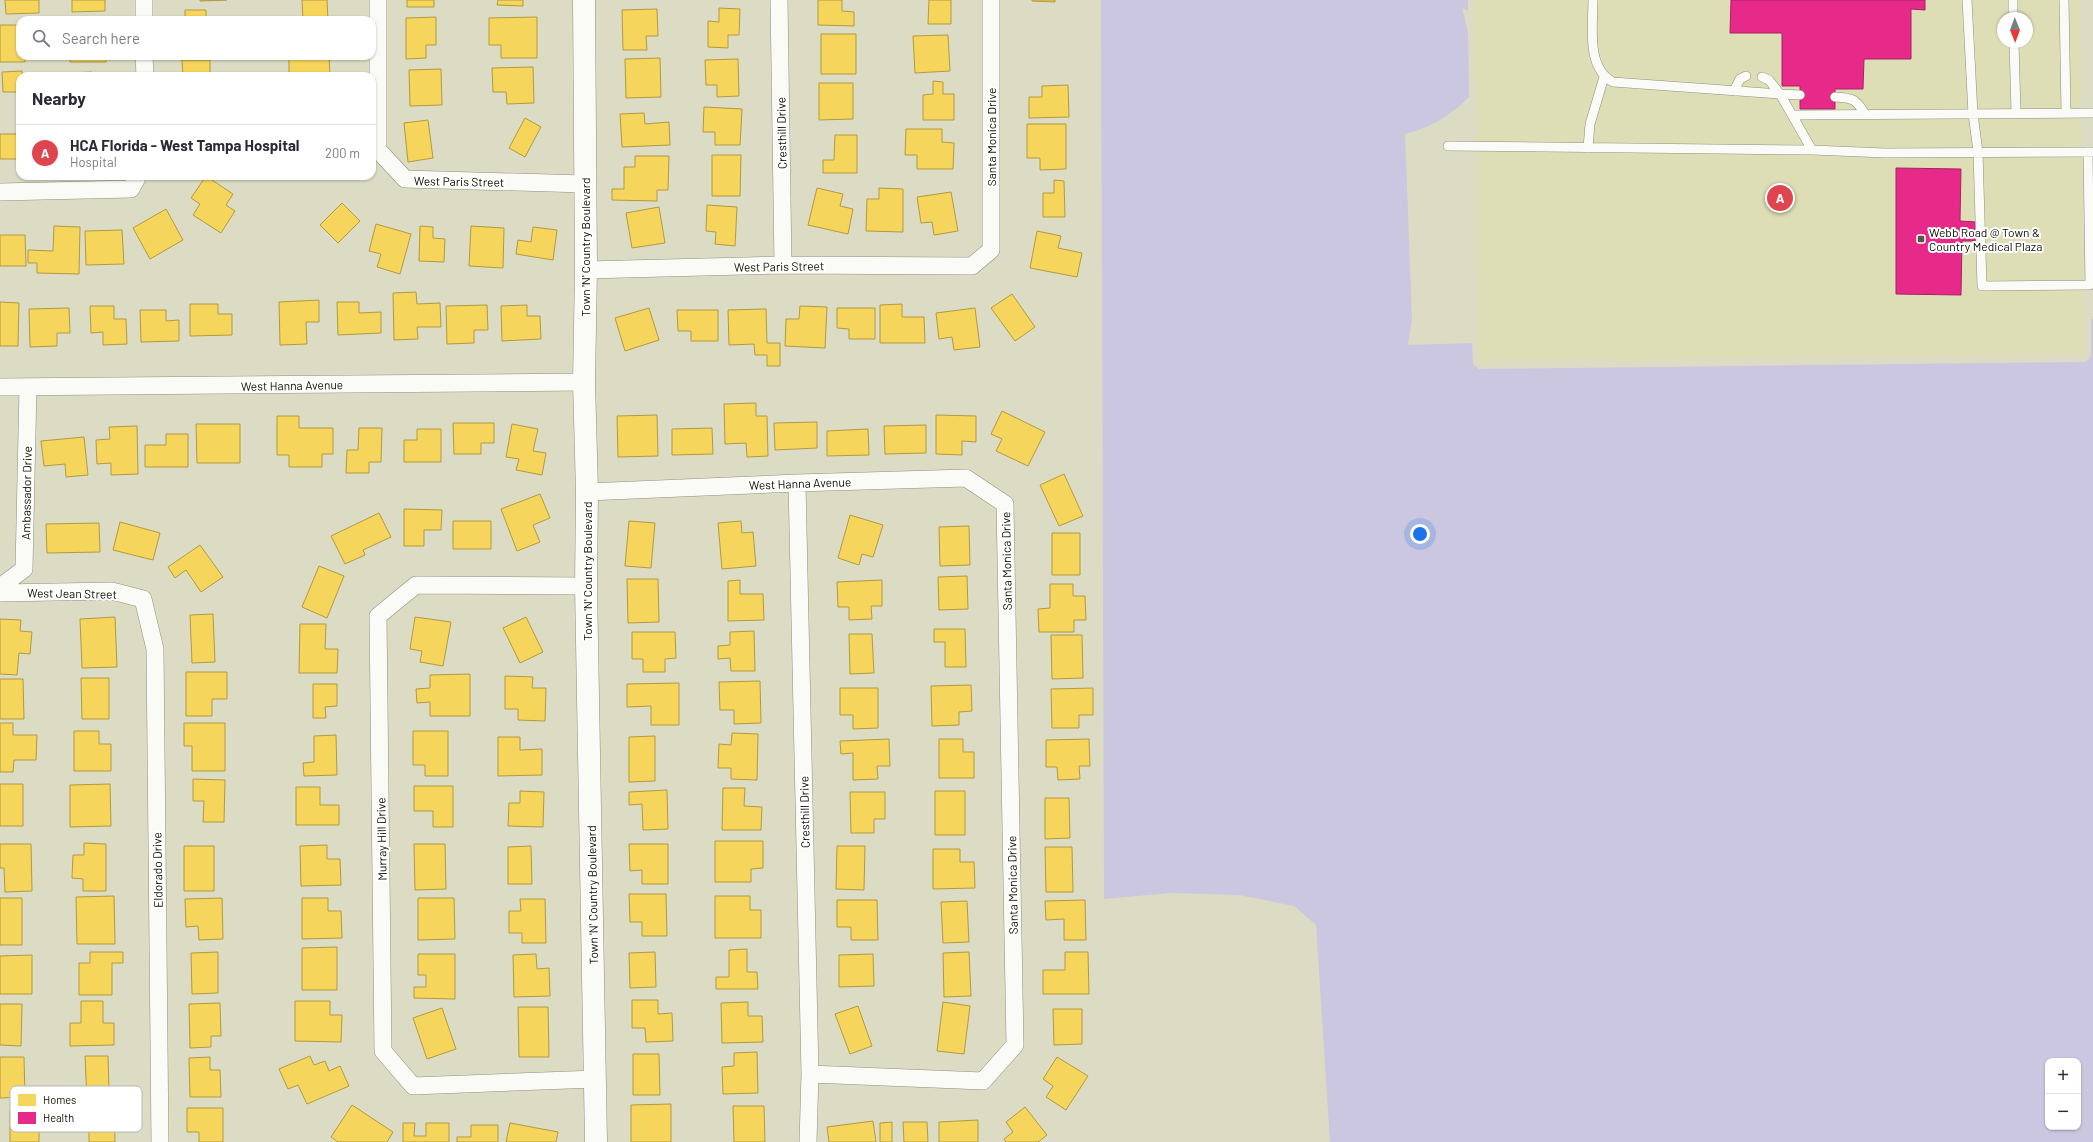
<!DOCTYPE html>
<meta charset="utf-8">
<style>
:root{--surface:#fff;--page:#f2f2f3;--text:#2b2b33;--muted:#7c7c81;--line:#e1e1e2;--accent:#d93025}
body{margin:0;font-family:Barlow,sans-serif;background:var(--page);color:var(--text)}
.controls{position:absolute;right:12px;bottom:12px;display:grid;overflow:hidden;border-radius:8px;box-shadow:0 1px 3px #0004}
.controls button{width:36px;height:36px;display:grid;place-items:center;padding:0;border:0;border-bottom:1px solid var(--line);background:var(--surface);color:var(--text);font:20px sans-serif}
.compass{position:absolute;left:1997px;top:12px;width:36px;height:36px;border-radius:50%;background:var(--surface);box-shadow:0 1px 3px #0004;rotate:179deg}
.you{position:absolute;left:1420px;top:534px;width:14px;height:14px;margin:-10px;border:3px solid #fff;border-radius:50%;background:#1a73e8;box-shadow:0 0 0 6px #1a73e833}
.badge{display:grid;place-items:center;width:26px;height:26px;border-radius:50%;background:var(--accent);color:#fff;font-size:13px;font-weight:700}
.pin{position:absolute;translate:-50% -50%;border:2px solid #fff;box-shadow:0 1px 4px #0006}
.list{margin:0;padding:0;list-style:none}
h2{display:flex;justify-content:space-between;align-items:center;height:52px;margin:0;padding:0 16px;font-size:17px}
h2 small{font-size:13px;font-weight:400;color:var(--muted)}
.list li{display:grid;grid-template-columns:26px 1fr auto;gap:12px;align-items:center;box-sizing:border-box;height:56px;padding:0 16px;border-top:1px solid var(--line)}
.list b{display:block;font-size:15px;white-space:nowrap}
.list p{margin:0;font-size:13px;white-space:nowrap;color:var(--muted)}
.list em{font-size:13px;font-style:normal;color:var(--muted)}
.icon{flex:none;width:22px;height:22px;fill:none;stroke:currentColor;stroke-width:2;stroke-linecap:round;stroke-linejoin:round}
.map{position:relative;flex:none;width:2093px;height:1142px;overflow:hidden}
.search{position:absolute;background:var(--surface);box-shadow:0 1px 3px #0004;left:16px;top:16px;width:360px;height:44px;display:flex;align-items:center;gap:10px;box-sizing:border-box;padding:0 14px;border-radius:12px;color:var(--muted);font-size:15px}
.panel{position:absolute;background:var(--surface);box-shadow:0 1px 3px #0004;left:16px;top:72px;width:360px;height:108px;border-radius:12px}
.map>svg:first-child{display:block}
.built{fill:#dddeb6;fill-rule:evenodd}
.green{fill:#cbc7e0;fill-rule:evenodd}
.homes{fill:#f6d55c;stroke:#b19a41}
.health{fill:#e7298a;stroke:#a62261}
.lines{fill:none;stroke-linecap:round;stroke-linejoin:round}
.lane-casing{stroke:#90907e;stroke-width:10}
.street-casing{stroke:#90907e;stroke-width:18}
.secondary-casing{stroke:#90907e;stroke-width:23}
.lane{stroke:#fafaf6;stroke-width:9}
.street{stroke:#fafaf6;stroke-width:17}
.secondary{stroke:#fafaf6;stroke-width:22}
.poi-dot{fill:#575746;stroke:#fff;stroke-width:1.5}
.labels{text-anchor:middle;dominant-baseline:central;stroke-width:4;stroke-linejoin:round;paint-order:stroke}
.street-label{font-size:12px;fill:#101002;stroke:#fff}
.poi-label{font-size:12px;fill:#101002;stroke:#fff;text-anchor:start}
.key{fill:#fff;stroke:#b7b7b3;stroke-width:1}
.key-label{font-size:11px;fill:#101002}
</style>
<div class="map">
<svg width="2093" height="1142" viewBox="0 0 2093 1142">
<rect width="100%" height="100%" fill="#dcdcc4"/>
<path class="built" d="M1475 0H2080L2084 354 1479 361ZM2003 18H2027V42H2003Z"/>
<path class="green" d="M1101 0H1468V11L1462 8 1468 32 1469 97C1450 116 1430 128 1405 134L1412 319 1408 345 1472 343 1473 364 1479 369 2084 362 2088 360 2091 356V319H2093V1142H1330L1316 925 1294 906 1239 895 1171 893 1104 899ZM2048 1061H2078V1127H2048Z"/>
<path class="homes" d="M5 0H39V13L6 14Z
M72 0H105V11L72 12Z
M200 0H227L200 1Z
M302 0H327L328 20H303Z
M407 0H434V7H407Z
M498 0H523V6L497 5Z
M818 0H842V11L854 12V26L818 25Z
M929 0H951V24H928Z
M1032 0H1055V2L1032 1Z
M719 8 740 9 739 35H728V48L708 47V21L719 22Z
M657 9 658 36H646L647 50H623L622 10Z
M185 10H206V20H185Z
M436 17V45H426V58L406 59V18Z
M537 17V58H501V45H489V18Z
M0 25H20V56H25V62H0Z
M821 34H856V74H821Z
M948 35 950 71 915 73 913 36Z
M71 56H106V62H70Z
M289 56H329L330 76H289Z
M660 58 661 97 626 98 625 59Z
M738 59 739 96 717 97V85H706L705 60Z
M182 60H210V73H225V76H183Z
M533 67 534 103 507 104 506 92H493L492 68Z
M441 69 442 105 410 106 409 70Z
M22 71V76H20V92H3L2 72Z
M92 72V76H65V73Z
M933 81 943 82V94H954V120H923V95L933 94Z
M819 83H853V119L819 120Z
M1068 85 1069 117 1029 118V97H1042V86Z
M704 107 742 109 740 145H715V132H703Z
M644 113 645 124 669 122 670 145 622 147 620 114Z
M525 118 541 127 525 157 509 148Z
M428 120 433 158 408 162 404 123Z
M1027 124H1066V169L1040 170V158H1027Z
M906 129H942V142L954 143 953 169H917V155H905Z
M0 134H20V159H0Z
M835 135H857V173H823V160H834Z
M712 155H741L740 196H712Z
M635 156H669L668 190H657V201L612 200V189H624V167H635Z
M206 176 233 194 226 205 235 211 221 233 193 215 200 204 191 198Z
M290 176H327V178H290Z
M1054 180 1064 181 1065 217H1043V193H1054Z
M817 188 843 194 840 206 853 209 848 234 808 225Z
M879 188 903 189V232L866 231 867 199H879Z
M951 192 958 231 934 235 932 222 921 223 917 197Z
M342 203 360 221 338 243 320 225Z
M707 205 737 207 735 246 715 244 716 232 706 231Z
M659 207 665 243 632 248 626 213Z
M166 209 183 240 150 259 133 228Z
M376 224 411 234 400 274 377 267 381 254 369 251Z
M54 226 80 227 79 274 37 273V263H28V250L53 251Z
M420 226 433 227V238L445 239 444 262 419 261Z
M471 226 504 228 503 268 469 266Z
M533 227 557 230 553 260 516 254 518 240 531 242Z
M122 230 124 264 86 265 85 231Z
M1037 231 1061 236 1058 248 1082 253 1077 277 1030 268Z
M0 235H25L26 266H0Z
M416 292 417 304 440 303 441 327H417L418 339 394 340 393 293Z
M1012 294 1035 327 1015 341 991 308Z
M319 300V322H306L307 344 280 345 279 302Z
M0 302 19 303 18 346H0Z
M337 302H359V313L381 312V333L338 335Z
M190 304H218V314H232V335L190 336Z
M902 304V317H924L925 343H880V305Z
M487 305 488 330H474V343L447 344 446 306Z
M527 305V316H540L541 339 502 341 501 306Z
M90 306H114V319H126L127 344 103 345V332L91 333Z
M800 306 827 307 825 348 785 346 786 319H799Z
M69 308 70 333H57V346L30 347 29 309Z
M649 308 659 340 625 351 615 318Z
M837 308H875V339H849V329L837 328Z
M975 308 980 347 954 350 952 337 939 339 936 313Z
M766 309 767 343H780V366H767V355H755L754 344 729 345 728 310Z
M140 310H166V321L179 320V341L141 342Z
M677 310H718V341H691V331H678Z
M756 403V416H767L768 456 747 457 746 443 725 444 724 404Z
M1002 411 1045 432 1028 466 996 451 1002 439 991 434Z
M657 415 658 456 618 457 617 416Z
M936 415 976 416V442L962 441V455L936 454Z
M277 416H299V428H333V454H322V467H289V455H277Z
M817 422V448L775 450 774 423Z
M453 423H494V443H481V454H454Z
M196 424H240V463H197Z
M512 424 538 429 533 451 546 453 542 475 516 470 519 459 506 457Z
M926 425V453L885 454 884 426Z
M137 426 138 474 111 475V463L97 464 96 440 110 439 109 427Z
M359 428H382L381 462H369V473H346L347 450H358Z
M712 428 713 454 672 455V429Z
M417 429H441V462H404V440H417Z
M868 429 869 455 827 456V431Z
M166 434H188V467H145V445H166Z
M84 437 88 475 66 477 65 464 44 466 41 441Z
M1064 474 1083 516 1059 526 1040 485Z
M540 494 550 518 533 525 540 542 517 551 501 509Z
M404 509 442 510 441 530H424V546H404Z
M379 513 391 537 363 550 365 555 345 564 331 536Z
M850 515 883 525 873 557 862 554 859 565 838 558Z
M453 521H491V549H453Z
M629 521 655 523 651 568 625 566Z
M741 521 742 533 753 532 756 566 722 569 718 523Z
M120 522 160 533 153 560 113 550Z
M99 523 100 552 47 553 46 524Z
M969 526 970 565 940 566 939 527Z
M1052 533H1080V575H1052Z
M200 545 223 577 201 592 186 570 175 578 168 567Z
M319 566 344 576 327 618 302 607Z
M967 576 968 609 939 610 938 577Z
M627 579H658L659 622 628 623Z
M740 580V594H763L764 620 728 621V581Z
M882 580V606H871L872 619 849 620V607H838L837 582Z
M1050 584H1073V596H1085L1086 620H1074V632H1039L1038 609 1050 608Z
M213 614 215 662 192 663 190 615Z
M115 617 117 667 82 668 80 619Z
M415 617 451 622 443 666 420 662 422 651 410 649Z
M526 617 543 652 520 663 503 628Z
M0 619 21 620 20 631 32 632 30 654 19 653 17 675 0 674Z
M300 624H326L325 649H338L337 673H299Z
M934 629H965L966 667H945V642H934Z
M754 631 755 671H731L730 658 718 659V646L730 645V632Z
M632 632H675L676 658 665 659V672H643V659H632Z
M849 634H872L874 673 850 674Z
M1051 635H1082L1083 678 1052 679Z
M186 672H227V699H212V716H186Z
M470 674V716H430V702L417 703 416 689 430 688V675Z
M505 676 533 677 532 688H546L545 721 518 720V709H505Z
M81 678H109V719H82Z
M0 679H23L24 719H0Z
M760 681 761 723 734 724V710H720L719 682Z
M679 683V725H651V706L627 707V684Z
M313 684H337V706L325 707 326 718H313Z
M971 685 972 711 959 712V725L932 726 931 686Z
M840 688H878V728L853 729V715H840Z
M1093 688V715H1079V728H1052L1051 689Z
M0 723H13V735H37L36 760H14L13 772H0Z
M184 723H225V771H192V746H184Z
M74 731H99V744H111V771H74Z
M413 731H448V776H425V765H413Z
M732 733 758 734 757 780 731 779V768H718L719 744 731 745Z
M336 735 337 775 304 776 303 763 314 762V736Z
M655 736V781L629 782V737Z
M498 737H520V750L542 749V775L498 776Z
M889 739 890 766H877L878 779 853 780V753L841 754 840 741Z
M939 739H963V752H974V778H939Z
M1089 739 1090 766H1079L1080 779 1058 780 1057 767H1046V740Z
M193 779 225 780 224 822H203L204 801H193Z
M0 784H23V826H0Z
M110 784 111 826 70 827V785Z
M414 786H453V827H433V811H414Z
M296 787H320V805H339V825H296Z
M723 788H745L744 806 762 807 761 830H722Z
M667 790 668 829 643 830 642 804 629 805V792Z
M520 791 544 792 543 827 508 826 509 803H520Z
M935 791H965V835H935Z
M850 792H885V819H874V833H851Z
M1045 798H1069L1070 838 1045 839Z
M715 841H763V868L751 869V882H715Z
M84 843 106 844V891H83V879L72 878 73 855H84Z
M0 844H31L32 891 5 892 4 868H0Z
M414 844H445L446 889 415 890Z
M629 844H668V884H642V870L630 871Z
M327 845V859H340L341 885 301 886 300 846Z
M184 846H214V891H184Z
M531 846 532 884H508V847Z
M837 846H865L864 890 836 889Z
M1045 847H1072L1073 892H1046Z
M933 849H960V862H974L975 888 933 889Z
M629 894H666L667 936H642V922H630Z
M114 896 115 944H77L76 897Z
M715 896H750V910H761V938H715Z
M0 898H22V945H0Z
M222 898 223 939 199 940 198 926 186 927 185 899Z
M302 898H328V911H341L342 938 302 939Z
M418 898H454L455 939 418 940Z
M520 899H545L546 943H522V933H509V911H521Z
M837 900H877L878 940H851V927H837Z
M1085 900 1086 940H1064V919L1046 920 1045 901Z
M967 901 969 942 943 943 941 902Z
M337 947V990H302V948Z
M747 949V972H757L758 989H716V977H729V950Z
M90 952H123V963H112V995H79V963H90Z
M218 952V993L192 994 191 953Z
M655 952 656 987 630 988 629 953Z
M969 952 971 996 944 997 943 953Z
M1065 952H1088L1089 994H1043V970H1065Z
M418 954H455V999L414 998V987H426V975H418Z
M536 954 537 969 549 968 550 996 514 997 513 955Z
M873 954 874 986 839 987V955Z
M32 955V994H0V956Z
M632 1000H658V1014L672 1013 673 1041 646 1042 645 1028H632Z
M81 1001H103V1023H114V1045L70 1046V1023H81Z
M295 1001H330V1015H342L341 1042 295 1041Z
M748 1002V1016H762L763 1042 722 1043 721 1003Z
M943 1002 970 1006 964 1054 937 1051Z
M220 1003 221 1036H211V1047L190 1048 189 1004Z
M0 1004H22L21 1046 0 1045Z
M858 1006 872 1046 850 1054 835 1014Z
M518 1007H548L549 1057H519Z
M442 1008 456 1049 427 1059 413 1018Z
M1053 1009H1082V1044L1054 1045Z
M757 1052 758 1093 723 1094 722 1067 734 1066V1053Z
M633 1054H659L660 1095H633Z
M85 1056H108L109 1089 121 1088V1100L87 1101Z
M310 1056 314 1065 325 1061 329 1071 340 1066 349 1086 307 1104 298 1085 288 1089 279 1069Z
M0 1057H24L25 1097 0 1098Z
M210 1057V1070H220L221 1097H190L189 1058Z
M1057 1057 1088 1076 1066 1110 1046 1097 1053 1086 1043 1079Z
M671 1104V1142H631V1105Z
M352 1105 393 1132 387 1142H338L331 1137Z
M733 1106H764L765 1142H734Z
M89 1107H114L115 1142H89Z
M1025 1107 1047 1135 1038 1142H1006L1004 1139 1013 1132 1006 1122Z
M187 1108H223V1142H199V1132H187Z
M10 1110H39V1142H10Z
M978 1120V1142H939V1122Z
M873 1121 876 1142H829L827 1127Z
M892 1122V1142H880V1123Z
M903 1122H927L928 1142H904Z
M403 1123H415L414 1136H426V1123H449V1142H403Z
M510 1123 558 1132 556 1142H506Z
M471 1125H498V1142H457V1137H471Z"/>
<path class="health" d="M1731 0H1925V10L1911 9V59H1864L1863 89H1835V109H1800V86H1782V33H1730Z
M1896 168 1961 169 1960 221 1976 222V241H1962L1961 295 1896 294Z"/>
<g class="lines">
<g class="lane-casing">
<path id="lane" d="M1593 0C1593 26 1586 68 1613 82L1780 94 1812 150 1885 153 2093 152
M1967 0 1973 114 1978 152 1982 286 2090 285 2088 152
M2013 0V18
M2064 0 2066 113
M2014 42 2016 113
M1762 77 1769 80 1780 94 1800 95
M1734 91 1740 79 1746 76
M1835 97C1853 98 1856 99 1865 114
M1793 115 2093 113
M1448 146 1812 150
M1588 148 1590 124 1604 77"/>
</g>
<g class="street-casing">
<path id="street" d="M144 0V20
M378 0V150L405 179 585 184
M779 0 783 265
M144 56 145 76
M0 192 131 189 138 176
M586 270 783 265 972 266 991 250V0
M0 387 584 382
M797 483 810 1074 808 1142
M587 492 797 483 966 478 1005 504 1015 1045 983 1081 810 1074
M586 586 416 585 378 616 383 1051 413 1086 596 1079
M0 587 24 569 28 387
M0 593 112 591 143 599 155 649 160 1142"/>
</g>
<g class="secondary-casing">
<path id="secondary" d="M584 0 586 270 584 382 587 492 586 586 596 1142"/>
</g>
<use href="#lane" class="lane"/>
<use href="#street" class="street"/>
<use href="#secondary" class="secondary"/>
</g>
<rect class="poi-dot" x="1917" y="235" width="8" height="8" rx="2"/>
<g class="labels">
<g class="street-label">
<text transform="translate(781 133) rotate(-91)">Cresthill Drive</text>
<text transform="translate(991 137) rotate(-90)">Santa Monica Drive</text>
<text transform="translate(459 181) rotate(1)">West Paris Street</text>
<text transform="translate(585 247) rotate(-90)">Town 'N' Country Boulevard</text>
<text transform="translate(779 266) rotate(-1)">West Paris Street</text>
<text transform="translate(292 385) rotate(-1)">West Hanna Avenue</text>
<text transform="translate(800 483) rotate(-2)">West Hanna Avenue</text>
<text transform="translate(26 493) rotate(-89)">Ambassador Drive</text>
<text transform="translate(1006 561) rotate(-91)">Santa Monica Drive</text>
<text transform="translate(587 571) rotate(-90)">Town 'N' Country Boulevard</text>
<text transform="translate(72 593) rotate(1)">West Jean Street</text>
<text transform="translate(804 812) rotate(-91)">Cresthill Drive</text>
<text transform="translate(381 839) rotate(-91)">Murray Hill Drive</text>
<text transform="translate(157 870) rotate(-91)">Eldorado Drive</text>
<text transform="translate(1012 885) rotate(-91)">Santa Monica Drive</text>
<text transform="translate(592 895) rotate(-91)">Town 'N' Country Boulevard</text>
</g>
<g class="poi-label">
<text x="1929" y="232">Webb Road @ Town &amp;<tspan x="1929" dy="14">Country Medical Plaza</tspan></text>
</g>
</g>
<rect x="10" y="1086" width="132" height="46" rx="6" class="key"/>
<rect x="18" y="1094" width="18" height="12" fill="#f6d55c"/>
<rect x="18" y="1112" width="18" height="12" fill="#e7298a"/>
<g class="key-label">
<text x="43" y="1104">Homes</text>
<text x="43" y="1122">Health</text>
</g>
</svg>
<div class="controls">
<button>+</button>
<button>−</button>
</div>
<svg class="compass" viewBox="-18 -18 36 36"><path d="M0-13l5 13h-10z" fill="#e53935"/><path d="M0 13l5-13h-10z" fill="#7c7c81"/></svg>
<div class="you"></div>
<div class="pin badge" style="left:1780px;top:198px;background:#e0444e">A</div>
<div class="search"><svg class="icon" aria-label="search" viewBox="0 0 24 24"><circle cx="10" cy="10" r="6"/><path d="M15 15l6 6"/></svg>Search here</div>
<section class="panel">
<h2>Nearby<small></small></h2>
<ul class="list">
<li><span class="badge" style="background:#e0444e">A</span><div><b>HCA Florida - West Tampa Hospital</b><p>Hospital</p></div><em>200 m</em></li>
</ul>
</section>
</div>
